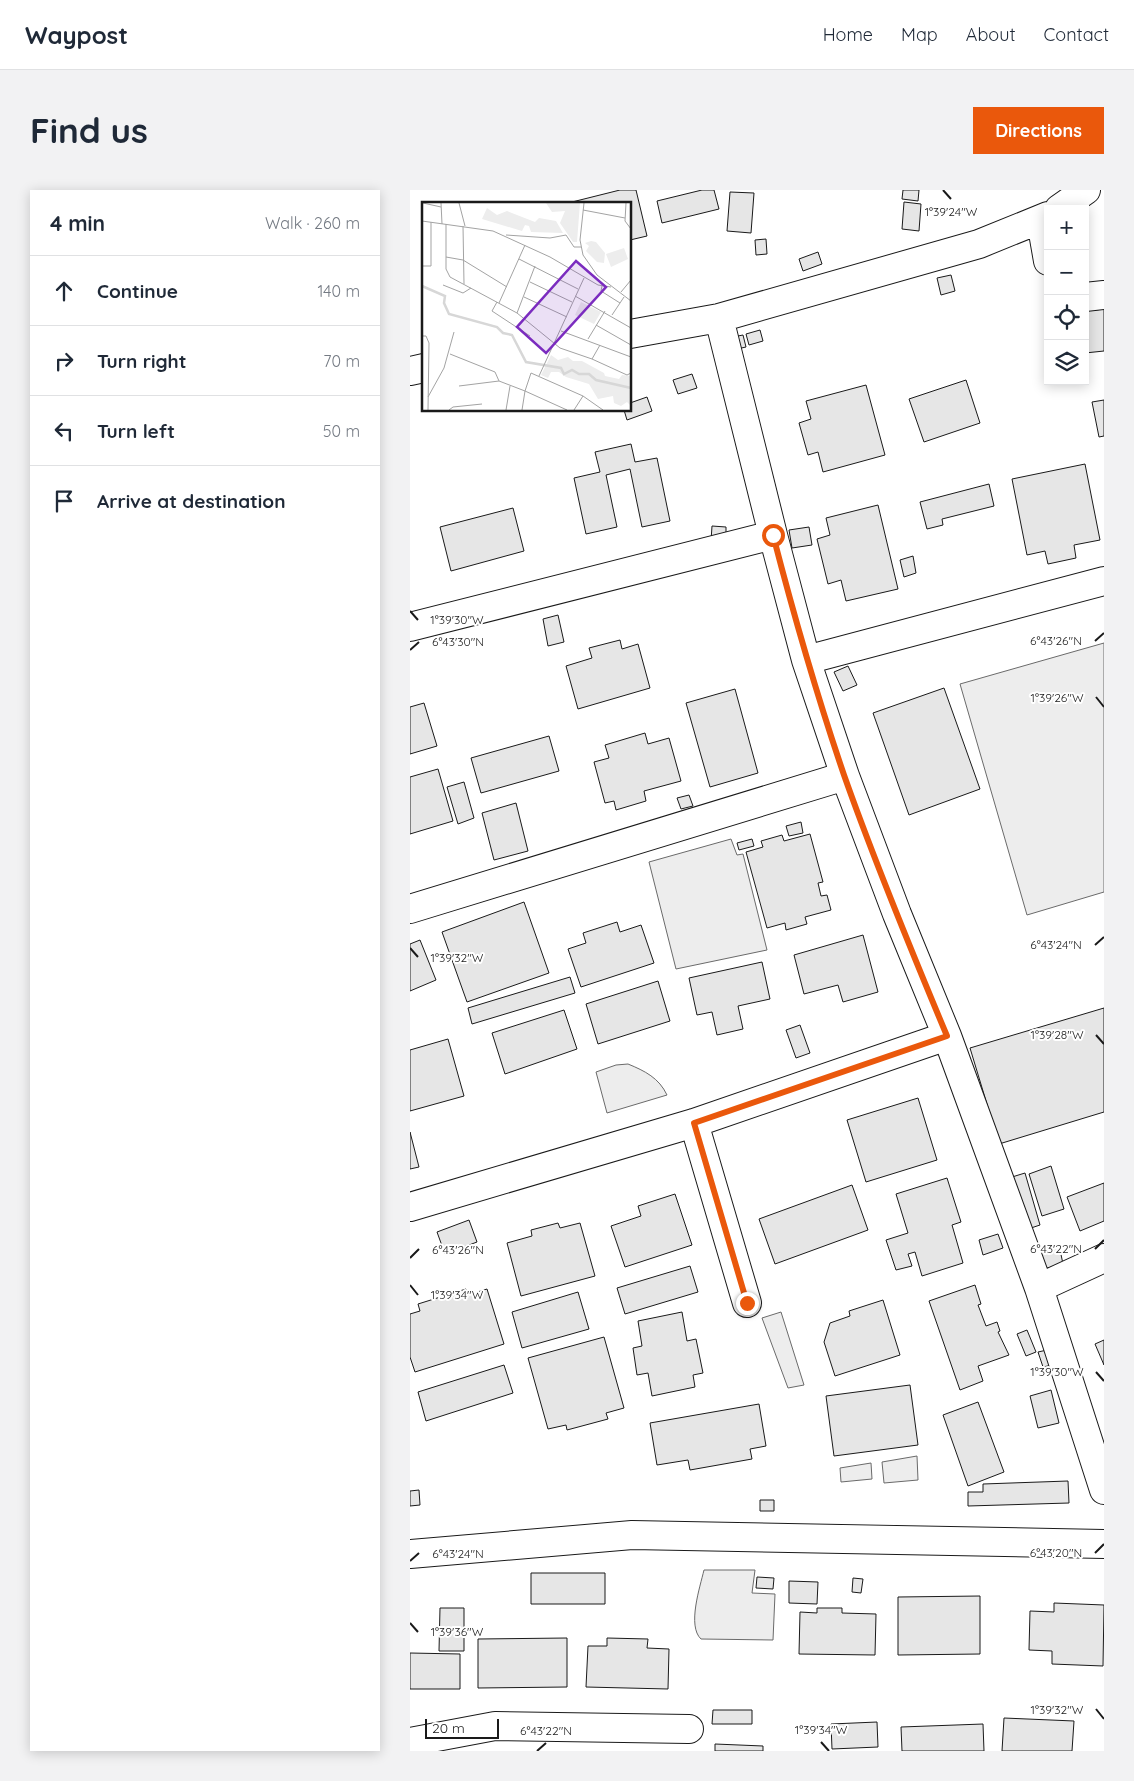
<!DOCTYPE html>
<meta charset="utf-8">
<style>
:root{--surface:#fff;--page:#f2f2f3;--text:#1f2937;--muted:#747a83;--line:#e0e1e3;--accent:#ea580c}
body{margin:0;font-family:Quicksand,sans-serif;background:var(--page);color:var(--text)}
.controls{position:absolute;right:15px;top:15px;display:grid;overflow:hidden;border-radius:0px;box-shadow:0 2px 12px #0003}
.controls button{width:45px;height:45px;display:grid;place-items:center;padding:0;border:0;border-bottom:1px solid var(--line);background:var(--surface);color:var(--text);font:25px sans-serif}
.scale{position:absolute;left:15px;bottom:12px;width:74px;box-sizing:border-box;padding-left:5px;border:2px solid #1a1a1a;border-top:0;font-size:14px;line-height:18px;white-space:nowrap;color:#1a1a1a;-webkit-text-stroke:4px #fff;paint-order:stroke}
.stop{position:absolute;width:15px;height:15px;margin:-11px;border:4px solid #ea580c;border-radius:50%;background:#fff}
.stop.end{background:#ea580c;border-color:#fff;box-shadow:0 1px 5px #0008}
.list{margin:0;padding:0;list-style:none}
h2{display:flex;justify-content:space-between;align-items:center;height:65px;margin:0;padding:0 20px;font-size:21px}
h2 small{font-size:16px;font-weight:400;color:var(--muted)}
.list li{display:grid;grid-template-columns:32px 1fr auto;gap:15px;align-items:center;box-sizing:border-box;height:70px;padding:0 20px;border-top:1px solid var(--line)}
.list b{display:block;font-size:19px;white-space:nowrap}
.list em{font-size:16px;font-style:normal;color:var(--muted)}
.icon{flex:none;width:28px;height:28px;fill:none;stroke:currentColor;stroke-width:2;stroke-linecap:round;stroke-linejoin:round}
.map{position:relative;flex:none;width:694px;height:1561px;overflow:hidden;border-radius:0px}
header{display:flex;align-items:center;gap:30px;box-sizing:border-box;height:70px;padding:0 25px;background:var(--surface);border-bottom:1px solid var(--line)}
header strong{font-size:24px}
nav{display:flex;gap:28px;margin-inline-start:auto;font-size:18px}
.intro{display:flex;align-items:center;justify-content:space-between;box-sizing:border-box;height:120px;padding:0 30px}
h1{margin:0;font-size:35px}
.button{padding:12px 22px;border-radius:0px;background:var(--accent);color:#fff;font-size:18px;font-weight:700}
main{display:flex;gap:30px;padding:0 30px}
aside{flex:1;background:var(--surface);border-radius:0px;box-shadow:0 2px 12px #0003}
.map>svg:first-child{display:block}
.green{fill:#ededed;stroke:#6a6a6a}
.building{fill:#e6e6e6;stroke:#1a1a1a}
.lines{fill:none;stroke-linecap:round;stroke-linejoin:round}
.minor-casing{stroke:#1a1a1a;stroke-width:30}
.minor{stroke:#fff;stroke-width:28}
.route{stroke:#ea580c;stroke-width:6}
.ticks{fill:none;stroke:#1a1a1a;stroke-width:2}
.inset-river{fill:none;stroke:#d7d7d7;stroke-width:2.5}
.inset-road{fill:none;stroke:#a3a3a3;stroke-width:1}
.view{fill:#7b2cbf;fill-opacity:0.15;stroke:#7b2cbf;stroke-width:2.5}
.inset-edge{fill:none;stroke:#1a1a1a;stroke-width:2.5}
.ticks-label{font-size:12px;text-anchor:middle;fill:#1a1a1a;stroke:#fff;stroke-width:4;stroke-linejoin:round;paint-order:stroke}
</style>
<header>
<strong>Waypost</strong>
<nav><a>Home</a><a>Map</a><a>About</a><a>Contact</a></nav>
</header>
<div class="intro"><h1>Find us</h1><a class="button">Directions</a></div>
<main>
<aside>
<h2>4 min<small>Walk · 260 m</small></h2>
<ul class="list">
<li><svg class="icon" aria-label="ahead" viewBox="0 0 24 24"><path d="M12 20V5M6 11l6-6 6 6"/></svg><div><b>Continue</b></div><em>140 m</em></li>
<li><svg class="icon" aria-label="right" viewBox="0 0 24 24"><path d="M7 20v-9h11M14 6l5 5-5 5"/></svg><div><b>Turn right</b></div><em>70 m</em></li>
<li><svg class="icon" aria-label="left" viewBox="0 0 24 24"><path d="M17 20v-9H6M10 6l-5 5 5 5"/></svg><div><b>Turn left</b></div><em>50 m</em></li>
<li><svg class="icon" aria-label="arrive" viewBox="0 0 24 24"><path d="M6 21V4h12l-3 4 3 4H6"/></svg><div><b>Arrive at destination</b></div></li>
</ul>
</aside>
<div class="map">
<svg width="694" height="1561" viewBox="0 0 694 1561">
<rect width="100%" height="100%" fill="#fff"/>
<path class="green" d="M694 453V702L617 725 550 494Z
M321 649 327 665 333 664 357 760 266 779 239 672Z
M218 874C235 881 249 888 257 905L197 923 186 882 206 875Z
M371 1122 394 1195 378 1198 352 1128Z
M507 1266 508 1290 474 1293 472 1272Z
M461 1273 462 1289 431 1292 430 1278Z
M294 1380H345L342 1403 365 1404 363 1450 291 1449C277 1436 290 1397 294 1380Z"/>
<path class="building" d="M210 0H226L237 46 220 50V14H154Z
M292 0H304L309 19 252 33 247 11Z
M493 0H509L508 11 492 9Z
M320 2 344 3 341 43 317 41Z
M494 12 511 14 509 41 492 39Z
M356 49 357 64 346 65 345 50Z
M408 62 412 74 393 81 389 69Z
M541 85 545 101 531 105 527 88Z
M694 119V161L675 163V121Z
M350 140 353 151 339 155 336 144Z
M333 145 336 157 327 159 323 147Z
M282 184 287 198 268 204 263 190Z
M556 190 570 233 514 252 499 209Z
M456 195 475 265 413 282 408 262 398 265 389 233 401 229 396 211Z
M237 207 242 221 217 230 214 220H220V213Z
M694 210V246L689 247 682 212Z
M221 254 225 272 247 268 260 331 232 337 220 279 196 285 207 337 176 344 164 288 190 282 185 262Z
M675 274 690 350 664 355 666 368 638 374 635 361 617 365 602 289Z
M579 294 584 316 532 329 533 335 517 339 510 312Z
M468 315 488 399 436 411 431 390 418 394 407 349 420 345 416 328Z
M103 318 114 361 41 381 30 337Z
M302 336 316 337V351H301Z
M399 337 402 355 382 358 379 340Z
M503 366 506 383 494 387 490 370Z
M148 425 154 452 138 456 133 429Z
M210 450 212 459 228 454 240 498 168 519 156 476 182 468 179 458Z
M438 476 447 495 433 501 424 482Z
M534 498 570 599 499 625 463 523Z
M325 499 348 583 300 597 276 513Z
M14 513 27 556 0 564V517Z
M235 543 238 554 259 548 271 591 234 601 236 611 206 620 204 611 195 613 184 572 199 568 195 555Z
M139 546 149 581 71 603 61 568Z
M28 579 43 631 0 644V587Z
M54 592 64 628 48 634 37 597Z
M279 605 283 616 271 619 267 608Z
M106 613 118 661 84 670 72 623Z
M391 632 393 643 379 646 376 636Z
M400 644 413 692 408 693 411 706 417 705 421 720 395 727 397 734 376 740 375 733 357 738 336 662 353 657 351 651 372 645 374 651Z
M342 649 344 656 329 660 327 653Z
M114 712 139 783 57 812 32 742Z
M207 732 210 742 231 735 244 773 171 797 158 759 176 753 173 743Z
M453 745 468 802 433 812 428 795 394 804 384 765Z
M10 750 26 790 0 801V754Z
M352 772 360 809 328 816 333 839 307 845 302 822 287 825 279 788Z
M160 787 165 803 62 834 58 818Z
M248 791 260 831 188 854 176 814Z
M694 818V922L589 954 560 858Z
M154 820 167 859 95 884 82 843Z
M390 835 400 863 386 868 376 840Z
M38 849 54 906 0 921V860Z
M508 908 527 970 456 992 437 930Z
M0 942 9 977 0 979Z
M641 976 654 1019 632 1026 619 984Z
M615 983 630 1035 618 1039 602 987Z
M537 988 551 1032 542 1035 553 1073 512 1086 505 1062 498 1064 502 1076 486 1080 476 1050 498 1043 486 1004Z
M694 993V1031L670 1041 657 1007Z
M442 995 458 1040 365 1074 349 1029Z
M265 1004 282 1055 215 1077 201 1036 231 1026 228 1016Z
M59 1030 67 1052 35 1064 27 1042Z
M148 1033 150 1038 170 1033 185 1086 111 1106 97 1053 122 1046 121 1040Z
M588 1044 593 1058 573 1065 569 1050Z
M649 1055 653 1074 634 1079 630 1059Z
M280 1076 288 1102 215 1124 207 1098Z
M565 1095 571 1114 568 1115 576 1136 587 1132 590 1141 588 1142 599 1165 568 1176 573 1191 550 1200 519 1111Z
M56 1099 58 1105 77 1099 94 1154 5 1182 0 1167V1124L10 1121 8 1114Z
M168 1102 179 1139 112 1158 102 1122Z
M473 1110 490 1165 425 1186 414 1152 420 1133 440 1126 439 1121Z
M272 1122 277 1151 286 1149 293 1183 283 1185 285 1197 242 1206 238 1183 227 1185 223 1158 232 1156 228 1131Z
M617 1140 626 1162 616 1166 607 1144Z
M194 1147 214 1218 196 1223 198 1229 157 1240 156 1235 138 1239 118 1168Z
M694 1150V1175L685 1154Z
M637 1160 642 1175 633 1177 628 1162Z
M94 1175 103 1203 16 1231 8 1202Z
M500 1195 508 1255 424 1266 416 1206Z
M641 1200 649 1233 628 1238 620 1206Z
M568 1212 594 1282 558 1296 533 1225Z
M349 1214 356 1256 340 1259 342 1269 280 1280 278 1270 247 1275 240 1233Z
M658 1291 659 1313 558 1316V1302H573V1294Z
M9 1300 10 1315 0 1316V1301Z
M350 1310H364V1321H350Z
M121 1383H195V1414H121Z
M347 1387 364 1388 363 1399 346 1398Z
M443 1388 453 1389 451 1403 442 1402Z
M379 1391 408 1392 407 1414 379 1413Z
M570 1406V1464L488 1465V1407Z
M644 1413 694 1415 693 1476 642 1474V1461L619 1460 620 1421 644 1422Z
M30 1418H54V1461H29Z
M407 1418H432V1423L466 1424 465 1465 389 1464 390 1422 407 1423Z
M157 1448V1497L68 1498V1449Z
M197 1448 238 1449 237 1458 259 1459 258 1499 176 1497 178 1456H197Z
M0 1463 50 1464V1499H0Z
M303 1520H342V1534H302Z
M594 1528 664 1531 662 1561H592Z
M467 1532 468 1557 422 1559 421 1534Z
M573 1534 574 1561H492L491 1537Z
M305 1554 353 1556V1561H305Z"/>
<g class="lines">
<g class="minor-casing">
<path id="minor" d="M649 19 676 0
M631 31 638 71
M675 107 694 105
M309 128 363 345 396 470 435 586 487 724 537 846 629 1098 694 1300
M220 144 309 128 569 54 638 26
M0 181 14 178
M0 437 363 345
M396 470 694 391
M0 719 435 586
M284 933 337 1113
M0 1017 284 933 537 846
M629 1098 694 1068
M0 1364 222 1345 694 1354
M0 1552 85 1536 279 1539"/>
</g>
<use href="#minor" class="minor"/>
</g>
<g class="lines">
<path class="route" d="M337 1113 284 933 537 846C501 760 465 673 434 585 407 506 384 426 363 345"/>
</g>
<path class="ticks" d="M533 0 541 9M0 421 8 430M685 451 694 443M0 460 9 452M686 507 694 517M685 755 694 747M0 758 8 767M686 845 694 854M685 1059 694 1050M0 1068 9 1059M0 1095 8 1105M686 1182 694 1191M685 1363 694 1354M0 1371 9 1363M0 1433 8 1442M686 1519 694 1529M411 1552 419 1561M127 1561 136 1553"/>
<g transform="translate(12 12)">
<rect width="209" height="209" fill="#fff"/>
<path d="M124 1H158L155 40H151L138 21 143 9 130 10ZM65 6 75 13 85 9 113 20 117 16 134 19 141 31 109 30 107 24 103 23 100 29 60 17ZM169 39 174 40 183 51 182 61 175 60 164 49 167 44 163 41ZM202 46 206 57 189 65 184 52ZM159 100 179 110 172 122 153 113ZM129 153 136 158 146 155 151 159H160L182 171 183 174 197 177 200 173 209 174V204L205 200 199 204 192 201 191 194 176 197 167 182 144 175 137 170H129L126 176 119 173Z" fill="#ededed"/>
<path class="inset-river" d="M0 84 23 94 22 101 27 112 75 125 81 131 90 133 104 160 139 166 142 172 150 168 157 172H167L174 178 209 186"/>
<path class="inset-road" d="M1 1 19 5M19 1 20 22M37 1 43 24M162 1 158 38 161 53 175 73 209 99M204 1 203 19 209 27M161 8 203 16M0 19 71 29 128 55 176 83 189 85M24 22V67L28 75 95 111 138 146 170 157 178 143M41 24 42 82M84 33 128 36 144 33 152 45H159M24 55 41 58 85 85M97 57 156 87M0 64H9V20M108 80 150 100M21 83 41 91 49 86M180 84 179 89 198 101M199 90 209 78M153 94 209 126M102 95 145 115M75 100 70 109 108 134M77 101 103 43M95 111 113 64M190 113 202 95M174 123 209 143M139 129 209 155M0 134H4L7 141 6 208M166 137 183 109M28 152 73 170 77 179M170 157 205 173 209 171M117 174 162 76M37 184 77 179 103 189 100 208M6 195 22 166 32 130M27 208 31 205 60 202M84 208 88 184M145 208 103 189 109 171 161 194M152 208 161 194 181 208"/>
<path class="view" d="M154 59 184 85 124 151 95 125Z"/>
<rect width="209" height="209" class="inset-edge"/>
</g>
<g class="ticks-label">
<text x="541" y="26">1°39'24"W</text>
<text x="47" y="434">1°39'30"W</text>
<text x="646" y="455">6°43'26"N</text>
<text x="48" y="456">6°43'30"N</text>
<text x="647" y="512">1°39'26"W</text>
<text x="646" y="759">6°43'24"N</text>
<text x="47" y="772">1°39'32"W</text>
<text x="647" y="849">1°39'28"W</text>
<text x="646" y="1063">6°43'22"N</text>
<text x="48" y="1064">6°43'26"N</text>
<text x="47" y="1109">1°39'34"W</text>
<text x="647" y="1186">1°39'30"W</text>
<text x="646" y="1367">6°43'20"N</text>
<text x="48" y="1368">6°43'24"N</text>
<text x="47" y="1446">1°39'36"W</text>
<text x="647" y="1524">1°39'32"W</text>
<text x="411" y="1544">1°39'34"W</text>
<text x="136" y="1545">6°43'22"N</text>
</g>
</svg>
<div class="controls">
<button>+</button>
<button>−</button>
<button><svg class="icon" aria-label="locate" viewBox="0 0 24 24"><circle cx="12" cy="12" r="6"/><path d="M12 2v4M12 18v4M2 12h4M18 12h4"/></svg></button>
<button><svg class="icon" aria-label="layers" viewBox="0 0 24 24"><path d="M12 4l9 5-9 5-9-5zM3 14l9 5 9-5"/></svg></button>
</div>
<div class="scale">20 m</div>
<div class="stop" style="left:363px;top:345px"></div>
<div class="stop end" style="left:337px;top:1113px"></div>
</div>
</main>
